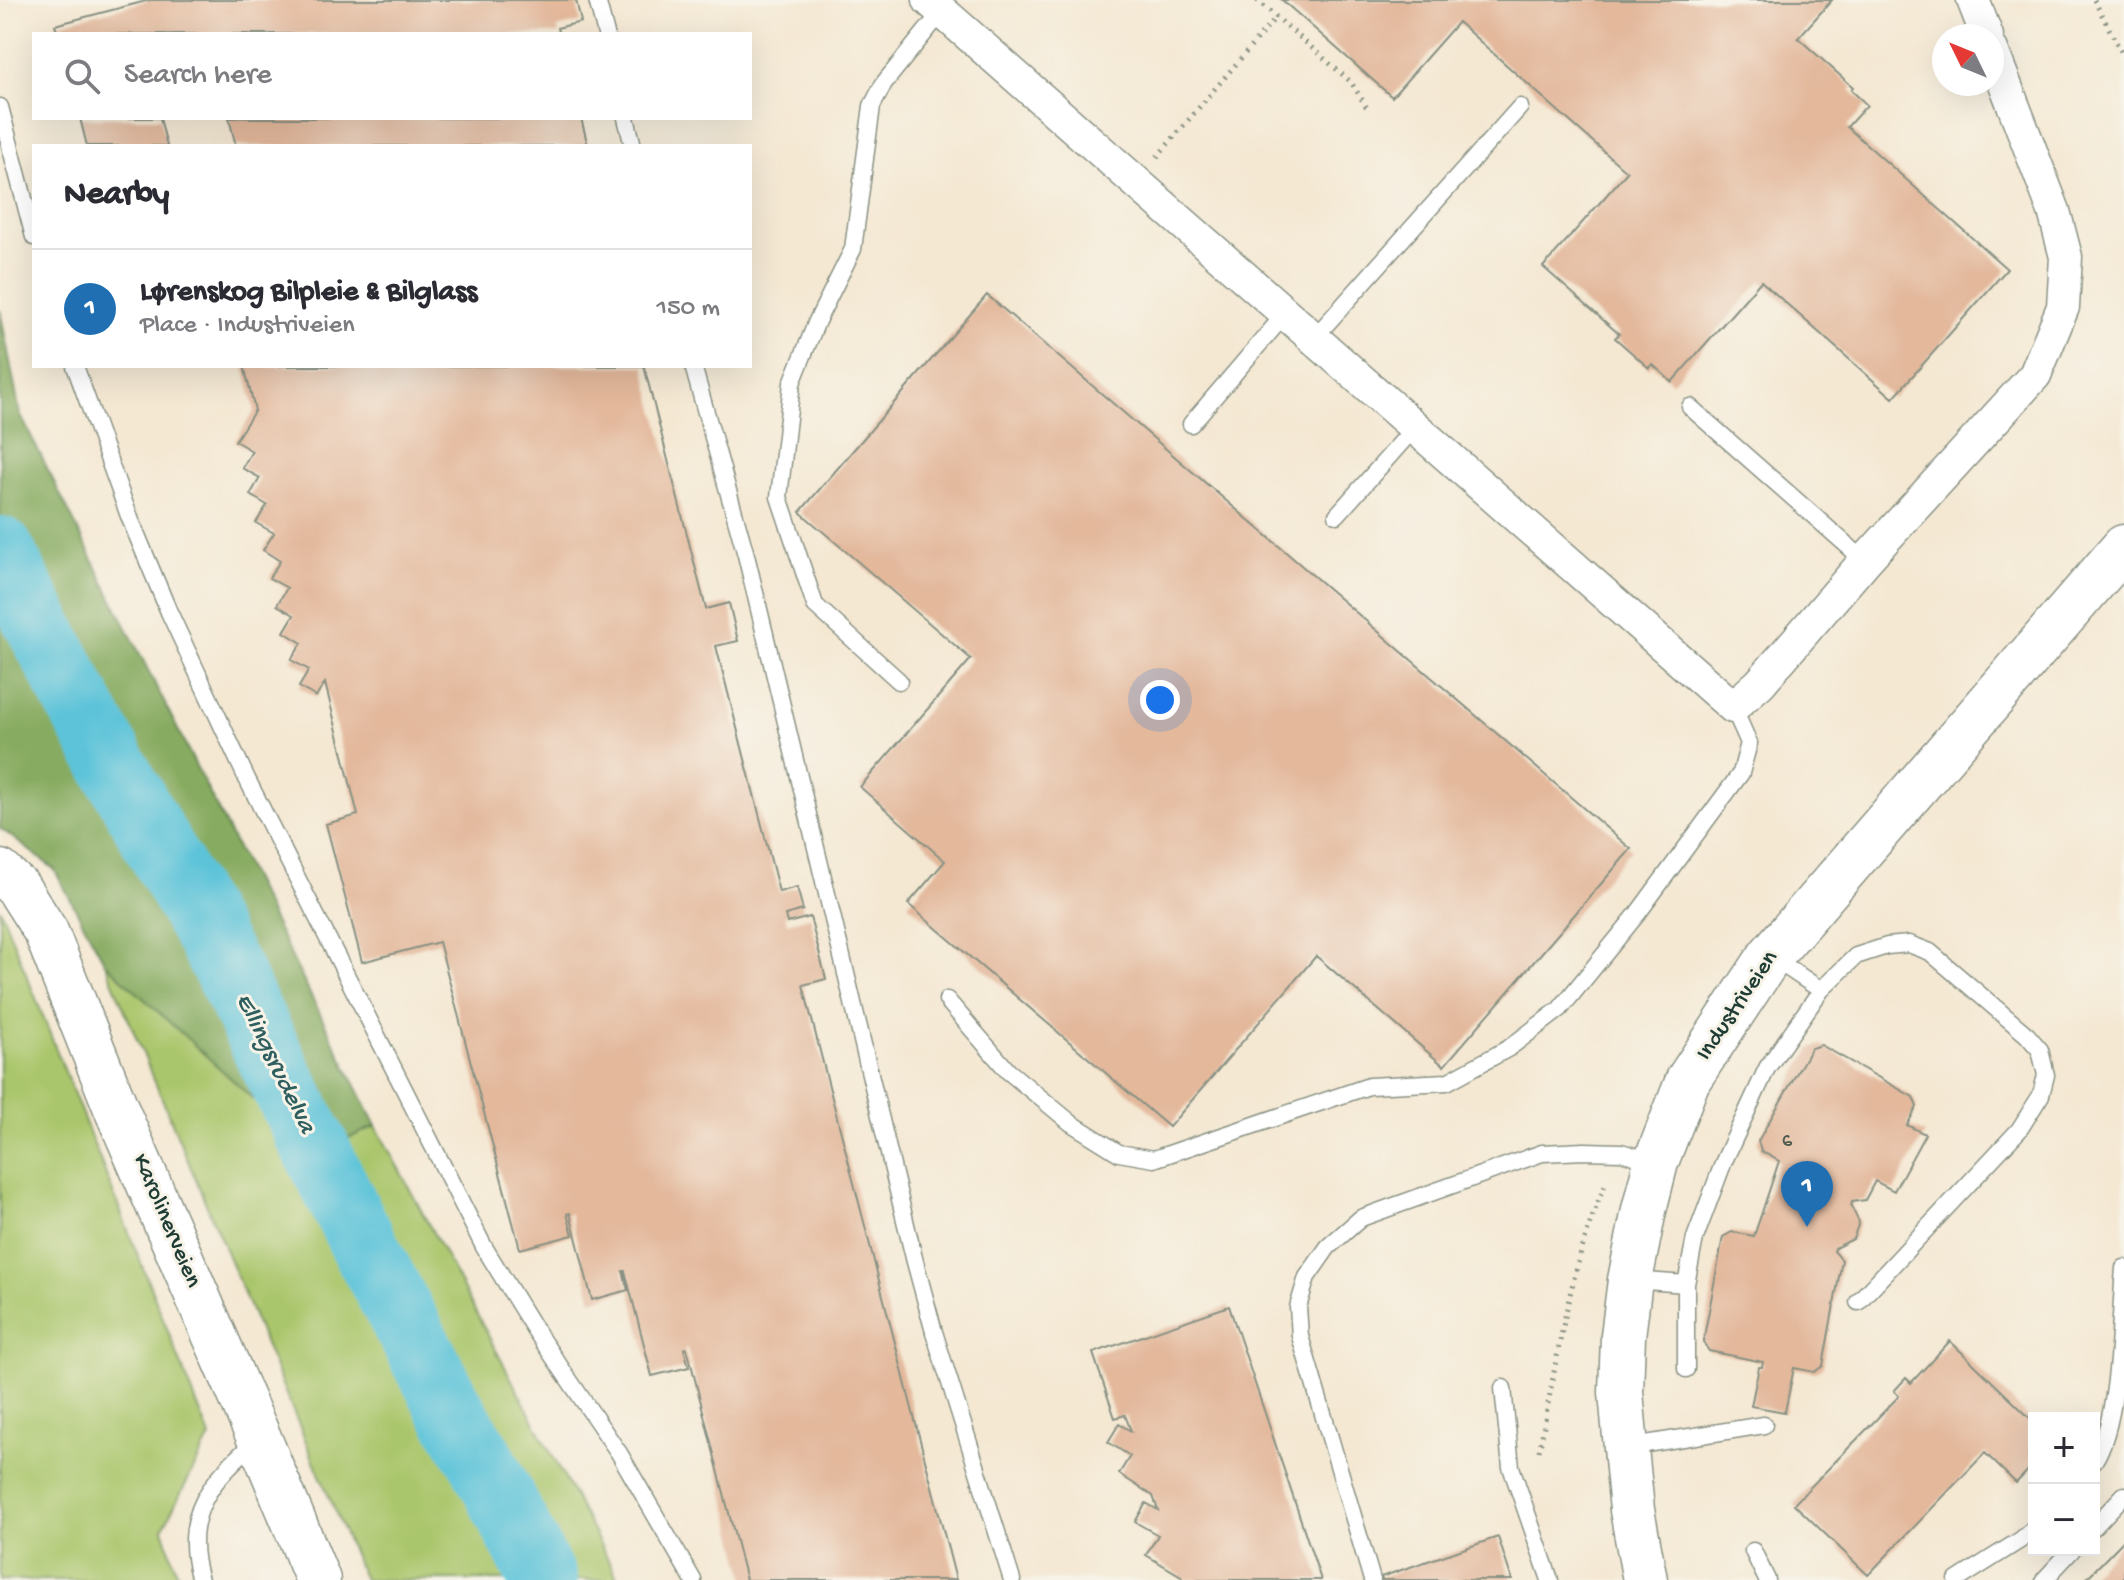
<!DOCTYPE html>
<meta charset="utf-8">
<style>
:root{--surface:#fff;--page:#f2f2f3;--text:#2b2b33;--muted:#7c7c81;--line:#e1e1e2;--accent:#1f6fb2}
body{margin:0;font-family:"Gochi Hand",sans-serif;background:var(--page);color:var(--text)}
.controls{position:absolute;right:24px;bottom:24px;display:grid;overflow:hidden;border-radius:0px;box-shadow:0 8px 32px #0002}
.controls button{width:72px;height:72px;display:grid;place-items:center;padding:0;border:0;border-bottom:2px solid var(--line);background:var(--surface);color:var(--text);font:40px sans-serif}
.compass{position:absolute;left:1932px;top:24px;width:72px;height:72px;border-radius:50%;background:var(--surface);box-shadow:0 8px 32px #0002;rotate:313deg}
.you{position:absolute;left:1160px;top:700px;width:28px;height:28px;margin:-20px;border:6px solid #fff;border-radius:50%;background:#1a73e8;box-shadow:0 0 0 12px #1a73e833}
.badge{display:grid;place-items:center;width:52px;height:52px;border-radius:50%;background:var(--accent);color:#fff;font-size:26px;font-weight:700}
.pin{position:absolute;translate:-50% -66px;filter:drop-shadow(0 2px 4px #0008)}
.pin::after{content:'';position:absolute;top:42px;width:28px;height:24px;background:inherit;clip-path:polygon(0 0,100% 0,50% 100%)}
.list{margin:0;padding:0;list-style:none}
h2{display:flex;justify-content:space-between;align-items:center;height:104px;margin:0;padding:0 32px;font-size:34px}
h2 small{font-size:26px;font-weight:400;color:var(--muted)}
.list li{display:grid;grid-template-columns:52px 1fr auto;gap:24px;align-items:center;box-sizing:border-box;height:120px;padding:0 32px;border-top:2px solid var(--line)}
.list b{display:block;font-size:30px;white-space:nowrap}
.list p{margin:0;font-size:26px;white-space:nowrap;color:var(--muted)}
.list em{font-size:26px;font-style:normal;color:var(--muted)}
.icon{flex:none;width:44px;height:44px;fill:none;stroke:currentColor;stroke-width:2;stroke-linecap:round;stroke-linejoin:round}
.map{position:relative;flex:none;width:2124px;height:1580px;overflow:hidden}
.search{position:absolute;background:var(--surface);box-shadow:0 8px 32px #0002;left:32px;top:32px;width:720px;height:88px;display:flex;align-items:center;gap:20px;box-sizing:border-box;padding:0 28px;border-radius:0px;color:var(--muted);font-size:30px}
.panel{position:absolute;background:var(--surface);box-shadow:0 8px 32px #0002;left:32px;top:144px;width:720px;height:224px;border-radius:0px}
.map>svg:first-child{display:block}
.green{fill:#aac66c;stroke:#648250;stroke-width:2}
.forest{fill:#87ab60;stroke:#53744a;stroke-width:2}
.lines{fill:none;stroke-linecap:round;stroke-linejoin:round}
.river{stroke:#5cc3d9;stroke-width:68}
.building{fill:#e3b89b}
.lane-casing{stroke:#8a9284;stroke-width:19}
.street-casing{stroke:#8a9284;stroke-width:35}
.secondary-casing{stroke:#8a9284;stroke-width:47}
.path{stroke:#8a9284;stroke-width:5;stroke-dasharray:2 6;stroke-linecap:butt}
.lane{stroke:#fff;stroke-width:16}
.street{stroke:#fff;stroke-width:32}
.secondary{stroke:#fff;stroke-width:44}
.labels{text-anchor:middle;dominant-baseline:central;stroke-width:6;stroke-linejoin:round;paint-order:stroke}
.number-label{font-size:20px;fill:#505c4e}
.street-label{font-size:24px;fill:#1f3d34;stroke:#f7f3e8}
.water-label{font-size:26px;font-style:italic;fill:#2e5e5d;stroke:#f7f3e8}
</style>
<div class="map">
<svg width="2124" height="1580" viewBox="0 0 2124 1580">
<rect width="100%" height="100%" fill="#f7f3e8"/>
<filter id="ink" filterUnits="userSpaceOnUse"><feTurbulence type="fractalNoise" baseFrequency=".0125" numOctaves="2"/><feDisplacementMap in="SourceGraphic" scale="16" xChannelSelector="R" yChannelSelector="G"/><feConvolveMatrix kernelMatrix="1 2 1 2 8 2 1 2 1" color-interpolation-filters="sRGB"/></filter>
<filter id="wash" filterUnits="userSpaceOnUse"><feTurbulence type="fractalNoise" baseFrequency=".006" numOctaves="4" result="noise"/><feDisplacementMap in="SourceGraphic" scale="32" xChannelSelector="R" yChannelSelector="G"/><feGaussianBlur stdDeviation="1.8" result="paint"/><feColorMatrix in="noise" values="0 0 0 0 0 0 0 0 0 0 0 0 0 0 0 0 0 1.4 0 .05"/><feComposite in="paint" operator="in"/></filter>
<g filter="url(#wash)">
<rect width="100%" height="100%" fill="#f4e8d3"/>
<path class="green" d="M0 908 210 1437 163 1528 179 1580H0Z
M105 963 313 1153 376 1126 619 1580H364Z"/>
<path class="forest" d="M0 310 20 414 376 1126 313 1154 105 963 54 869 0 828Z"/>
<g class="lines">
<path class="river" d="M0 550 86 715 226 968 366 1249 455 1416 483 1462 543 1580"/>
</g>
<g id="blocks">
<path class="building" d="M150 0H576L581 22 557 28 559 34H58L55 25Z
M1282 0H1832L1798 38 1853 87 1851 90 1867 105 1847 127 2007 269 1893 398 1761 281 1672 382 1652 364 1649 368 1615 338 1619 334 1543 267 1627 172 1458 22 1392 97Z
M80 118H160L167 146H87Z
M229 118H581L588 146H236Z
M987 295 1631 849 1444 1066 1316 956 1169 1127 908 904 945 861 860 787 971 659 800 512Z
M244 366H644L706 609 729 603 738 641 716 646 779 892 797 887 803 910 785 915 787 923 810 917 826 979 803 985 956 1580H746L687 1348 684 1349 689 1367 652 1376 625 1271H623L628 1290 592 1300 570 1213 567 1214 573 1235 520 1249 439 942 362 962 326 824 358 815 325 683 316 697 299 687 309 670 291 660 302 643 284 632 294 615 277 605 287 588 269 578 280 561 263 550 274 533 256 523 267 505 250 495 260 478 242 468 252 451 235 441 255 410Z
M1821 1045 1913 1097 1917 1107 1907 1125 1925 1134 1894 1191 1875 1181 1865 1200 1852 1202 1851 1206 1859 1222 1853 1239 1835 1248 1834 1251 1842 1260 1823 1366 1814 1372 1794 1368 1785 1412 1751 1406 1759 1367H1762L1763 1362 1709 1351 1703 1342 1723 1237 1732 1232 1754 1236 1779 1161 1761 1151 1758 1141 1811 1048Z
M1229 1306 1321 1580H1182L1181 1576 1146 1555 1158 1535 1135 1522 1146 1503 1158 1510 1153 1496 1119 1474 1130 1456 1108 1442 1119 1424 1131 1431 1125 1415 1115 1418 1093 1353Z
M1950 1341 2034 1422V1464L2016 1483 1985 1453 1868 1575 1794 1504 1899 1396 1894 1391 1906 1378 1911 1383Z
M1498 1537 1512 1580H1382L1381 1577Z
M2124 1540V1580H2085Z"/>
</g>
</g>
<g filter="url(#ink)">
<use href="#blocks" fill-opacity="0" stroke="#8a9284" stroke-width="2"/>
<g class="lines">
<g class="lane-casing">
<path id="lane" d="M597 0 606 34
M0 107 34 237
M626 118 633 146
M1314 338 1520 107
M75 366 129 516 169 612 246 777 484 1247 535 1330 619 1453 693 1580
M693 366 746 555 914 1258 934 1332 1012 1580
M1690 407 1865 561
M1191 424 1285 314
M1337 515 1415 427
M899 681 815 605 779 497 792 383 817 321 853 249 872 106 884 83 944 9
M1773 958 1821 990
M947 1000 1008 1071 1071 1123 1119 1153 1154 1159 1369 1086 1447 1082 1509 1048 1560 1009 1638 913 1741 773 1749 743 1733 707
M1632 1280 1686 1284
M1686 1369V1284L1695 1238 1724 1161 1767 1068 1821 990 1856 956 1887 946 1909 944 1930 952 2027 1035 2040 1050 2046 1075 2041 1095 2019 1130 1858 1302
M1503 1388 1511 1467 1550 1580
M1627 1447 1764 1425
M2094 1461C2120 1422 2120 1317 2124 1268
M2094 1527 2124 1495
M1753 1551 1767 1580
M200 1580C180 1515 211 1480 258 1439
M1372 1580 1300 1336 1298 1307 1307 1277 1328 1247 1361 1218 1542 1153 1584 1151 1621 1152 1655 1162
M1957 1580 2022 1539 2034 1528
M2044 1580 2072 1550"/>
</g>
<g class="street-casing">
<path id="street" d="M929 0 1733 707 1760 683 1865 561 2035 375 2063 307 2066 257 2054 211 1992 50
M1973 0 1987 36"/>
</g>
<g class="secondary-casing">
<path id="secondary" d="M0 872 18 888 46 932 118 1113 259 1438 318 1580
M1645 1580 1632 1510 1626 1448 1621 1392 1623 1336 1630 1280 1644 1210 1656 1162 1688 1080 1770 956 2124 547"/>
</g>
<path class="path" d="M1257 0 1351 82 1367 108
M2094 0 2124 57
M1157 157 1276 17
M1539 1451C1557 1362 1569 1268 1605 1185"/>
<use href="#lane" class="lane"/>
<use href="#street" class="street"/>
<use href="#secondary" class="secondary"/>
</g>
</g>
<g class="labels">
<g class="number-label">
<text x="1787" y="1142">6</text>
</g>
<g class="street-label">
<text transform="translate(1738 1006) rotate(-56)">Industriveien</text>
<text transform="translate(166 1221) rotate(67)">Karolinerveien</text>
</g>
<g class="water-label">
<text transform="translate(274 1064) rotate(64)">Ellingsrudelva</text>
</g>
</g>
</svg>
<div class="controls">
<button>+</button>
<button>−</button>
</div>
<svg class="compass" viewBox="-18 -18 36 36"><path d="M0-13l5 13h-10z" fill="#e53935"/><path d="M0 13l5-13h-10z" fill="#7c7c81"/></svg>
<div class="you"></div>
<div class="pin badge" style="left:1807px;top:1227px">1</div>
<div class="search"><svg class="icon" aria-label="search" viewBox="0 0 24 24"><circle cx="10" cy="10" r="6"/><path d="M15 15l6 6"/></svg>Search here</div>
<section class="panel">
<h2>Nearby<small></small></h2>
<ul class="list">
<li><span class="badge">1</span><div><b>Lørenskog Bilpleie &amp; Bilglass</b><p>Place · Industriveien</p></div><em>150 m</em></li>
</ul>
</section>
</div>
